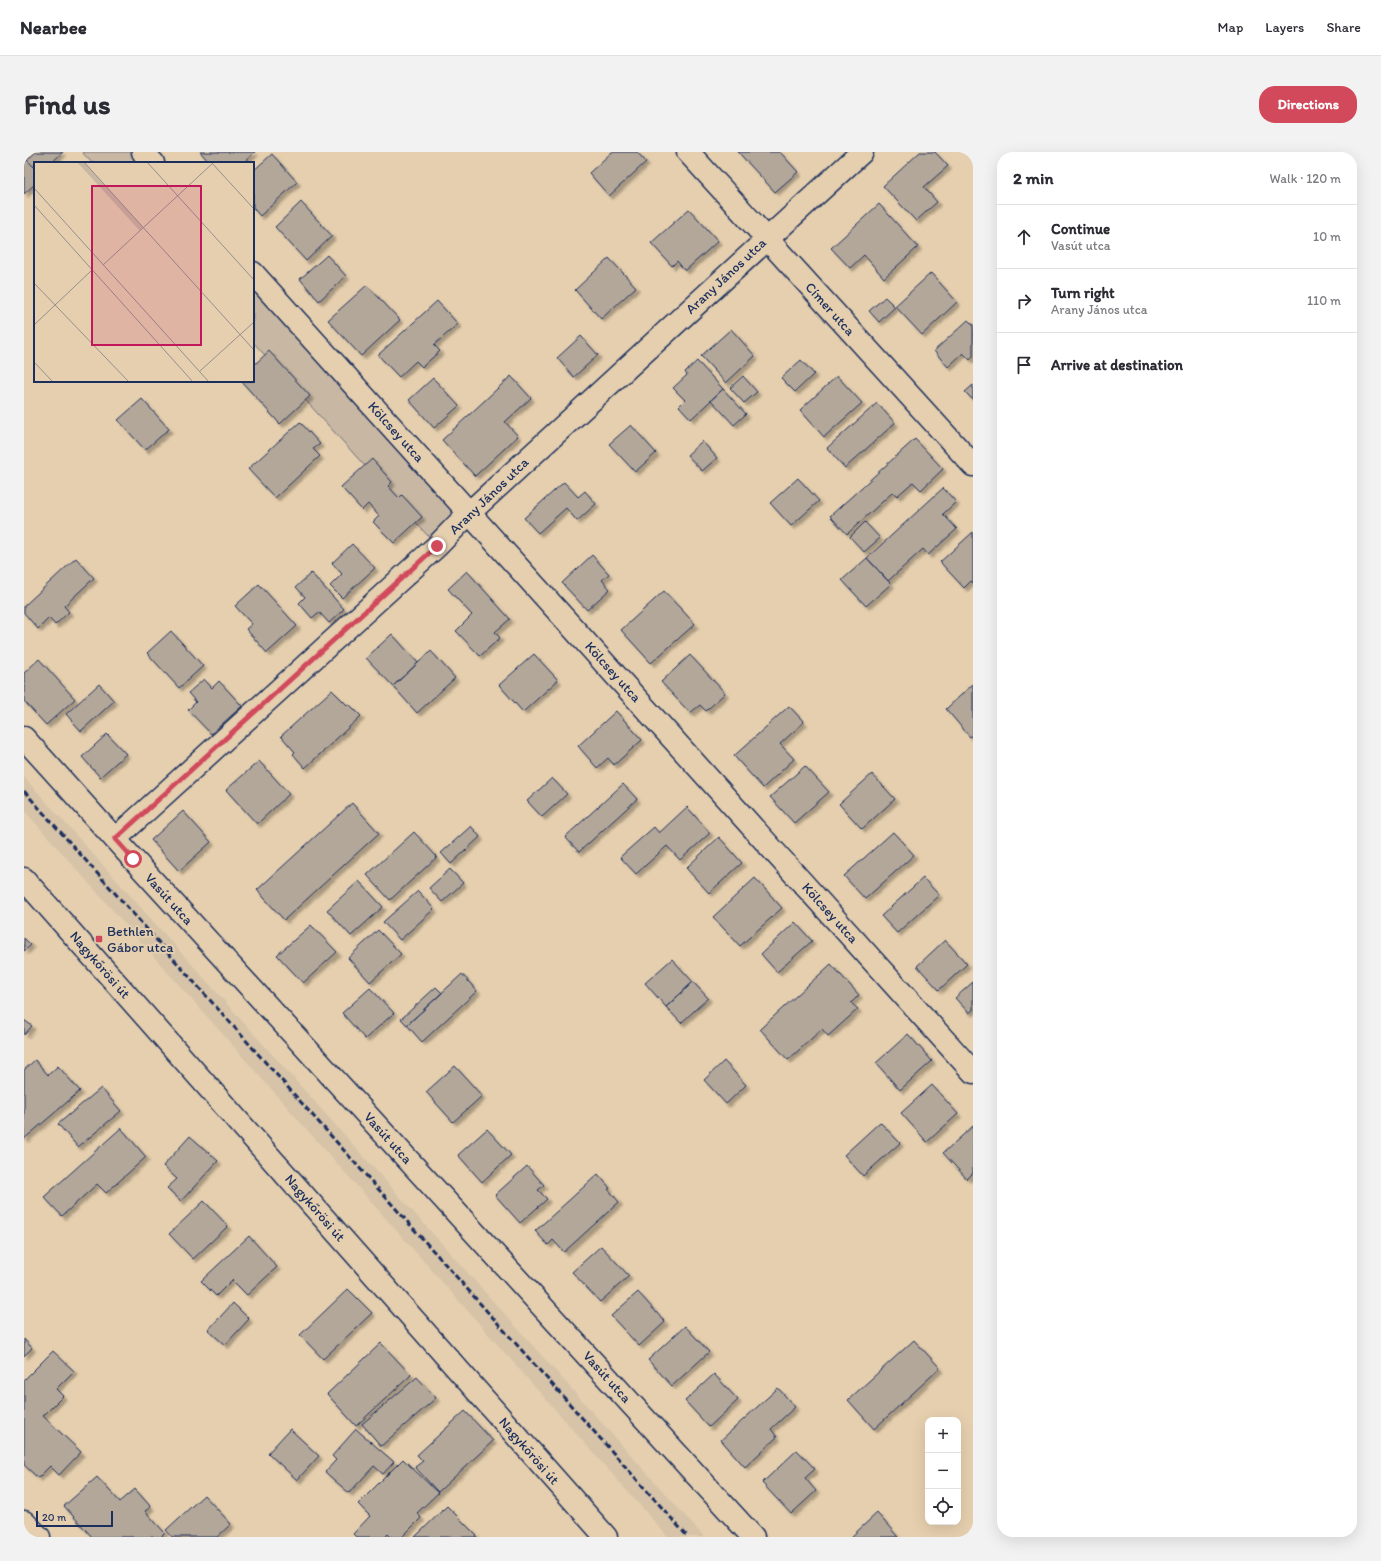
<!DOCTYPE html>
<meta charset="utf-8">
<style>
:root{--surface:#fff;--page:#f2f2f3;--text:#2b2b33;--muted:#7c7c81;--line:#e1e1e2;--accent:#d1495b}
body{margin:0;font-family:Itim,sans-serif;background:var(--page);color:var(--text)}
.controls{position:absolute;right:12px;bottom:12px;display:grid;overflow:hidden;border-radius:8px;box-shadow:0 4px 16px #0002}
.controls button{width:36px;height:36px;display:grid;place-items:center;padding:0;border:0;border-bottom:1px solid var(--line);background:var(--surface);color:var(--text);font:20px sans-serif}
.scale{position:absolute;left:12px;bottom:10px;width:77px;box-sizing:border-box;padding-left:4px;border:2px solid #1b2f5e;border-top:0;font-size:11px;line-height:14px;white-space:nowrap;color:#1b2f5e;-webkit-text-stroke:3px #e5cfae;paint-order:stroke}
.stop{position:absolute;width:12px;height:12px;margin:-9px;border:3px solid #d1495b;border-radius:50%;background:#fff}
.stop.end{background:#d1495b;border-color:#fff;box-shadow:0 1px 4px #0008}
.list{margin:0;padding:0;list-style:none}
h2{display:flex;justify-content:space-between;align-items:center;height:52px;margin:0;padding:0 16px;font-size:17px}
h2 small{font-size:13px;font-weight:400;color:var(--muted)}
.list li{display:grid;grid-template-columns:26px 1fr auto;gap:12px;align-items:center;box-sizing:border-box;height:64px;padding:0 16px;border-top:1px solid var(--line)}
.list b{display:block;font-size:15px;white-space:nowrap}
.list p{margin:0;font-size:13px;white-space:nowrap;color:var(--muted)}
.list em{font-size:13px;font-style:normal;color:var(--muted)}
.icon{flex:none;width:22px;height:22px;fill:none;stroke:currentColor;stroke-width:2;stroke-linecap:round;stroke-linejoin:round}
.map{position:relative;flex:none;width:949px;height:1385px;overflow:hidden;border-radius:16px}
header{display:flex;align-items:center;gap:24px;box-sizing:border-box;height:56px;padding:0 20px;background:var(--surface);border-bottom:1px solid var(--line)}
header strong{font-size:19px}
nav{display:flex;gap:22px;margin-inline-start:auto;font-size:14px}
.intro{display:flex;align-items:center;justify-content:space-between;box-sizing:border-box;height:96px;padding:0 24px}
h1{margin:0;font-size:28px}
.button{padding:10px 18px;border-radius:16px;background:var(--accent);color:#fff;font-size:14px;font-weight:700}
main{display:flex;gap:24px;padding:0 24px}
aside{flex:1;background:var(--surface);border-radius:16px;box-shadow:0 4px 16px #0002}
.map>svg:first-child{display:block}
.built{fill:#d6c3a8}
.green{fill:#c8b7a2;stroke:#727380}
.building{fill:#b3a79a;stroke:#1b2f5e;filter:url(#shadow)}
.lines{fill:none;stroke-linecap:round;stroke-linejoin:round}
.minor-casing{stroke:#1b2f5e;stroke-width:25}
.secondary-casing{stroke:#1b2f5e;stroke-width:25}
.minor{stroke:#e5cfae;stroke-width:22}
.secondary{stroke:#e5cfae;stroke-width:22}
.rail{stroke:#1b2f5e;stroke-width:3;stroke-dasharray:6 3;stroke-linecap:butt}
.route{stroke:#d1495b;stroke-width:5}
.poi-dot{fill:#d1495b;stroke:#e5cfae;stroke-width:1.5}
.labels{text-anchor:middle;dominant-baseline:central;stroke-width:4;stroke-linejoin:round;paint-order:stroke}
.street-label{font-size:14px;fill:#1b2f5e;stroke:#e5cfae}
.poi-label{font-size:14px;fill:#1b2f5e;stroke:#e5cfae;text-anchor:start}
.inset-road{fill:none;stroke:#948f8e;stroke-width:1}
.view{fill:#c2185b;fill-opacity:0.15;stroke:#c2185b;stroke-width:2}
.inset-edge{fill:none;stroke:#1b2f5e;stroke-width:2}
</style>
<header>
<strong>Nearbee</strong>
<nav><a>Map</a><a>Layers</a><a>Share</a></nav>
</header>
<div class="intro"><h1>Find us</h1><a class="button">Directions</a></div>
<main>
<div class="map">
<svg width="949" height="1385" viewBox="0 0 949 1385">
<defs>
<filter id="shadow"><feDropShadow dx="3.5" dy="3.5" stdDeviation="1" flood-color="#0004"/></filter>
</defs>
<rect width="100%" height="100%" fill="#e5cfae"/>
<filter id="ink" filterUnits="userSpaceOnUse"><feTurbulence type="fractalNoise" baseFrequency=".025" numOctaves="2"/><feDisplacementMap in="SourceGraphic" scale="8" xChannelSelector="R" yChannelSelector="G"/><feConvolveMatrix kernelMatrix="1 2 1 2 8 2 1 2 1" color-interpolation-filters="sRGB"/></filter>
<g filter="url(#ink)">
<path class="built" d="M0 625 680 1385H644L0 658Z"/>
<path class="green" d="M58 0H119L129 11H68Z
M229 122 445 361 413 394 229 190Z"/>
<path class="building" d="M12 0H39L27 11H11V16L3 8Z
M176 0H231L219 11H186Z
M588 0H613L622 10 585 44 565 21Z
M714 0H756L774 20 751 40Z
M896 0H911L924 14 900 35 913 50 892 69 859 34Z
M248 2 273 30 236 64 229 56V19Z
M3 8 11 16V32L0 42V11Z
M277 50 308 84 282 109 251 75Z
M855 52 894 95 860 126 840 103 826 116 807 96Z
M665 57 694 89 661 119 653 109 648 114 627 91Z
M303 103 322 124 295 149 276 127Z
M585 106 612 135 577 167 551 138Z
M907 121 933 150 898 183 871 154Z
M343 133 376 168 337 204 304 168Z
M861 145 871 155 855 170 845 159Z
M413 149 434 172 410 193 416 199 398 215 392 209 375 225 354 203Z
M944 168 949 173V204L946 208 939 201 924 215 910 199Z
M707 177 731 204 702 231 677 204Z
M557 184 574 203 550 225 533 206Z
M245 199 286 244 256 272 217 229H229V214Z
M777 208 790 222 771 240 757 226Z
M673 209 699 237 667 267 655 254 661 248 649 236 663 223 661 220Z
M487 224 507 246 481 270 494 284 451 324 418 288Z
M719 224 733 240 720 251 706 236Z
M813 224 838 251 800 285 776 258Z
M409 226 435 254 410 276 385 248Z
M949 233V248L941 240Z
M699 237 722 262 710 273 687 248Z
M118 247 145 277 121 298 94 268Z
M853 251 871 271 821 316 803 296Z
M276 270 296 292 289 297 296 304 251 346 224 317Z
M607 273 632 301 611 320 585 292Z
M891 287 919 317 897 338 889 330 873 344 869 340 823 382 806 364Z
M678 289 693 306 678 319 663 303Z
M348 307 368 330 364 334 375 346 378 343 398 365 370 391 349 370 355 364 344 352 338 358 317 335Z
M774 326 795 349 767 374 746 351Z
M540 330 554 345 561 339 572 352 553 369 542 356 514 381 500 366Z
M919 336 932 350 919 362 933 377 904 403 899 397 864 429 843 406Z
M841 370 856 386 840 400 826 385Z
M949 380V431L947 429 940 436 916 410Z
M328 392 351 416 318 446 306 434 318 422 308 411Z
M568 403 585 422 578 428 586 437 563 458 538 431Z
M52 406 70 426 40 454 45 460 31 473 25 466 14 477 0 461V454Z
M843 406 867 432 842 454 818 428Z
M443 419 486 467 471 480 476 486 456 504 432 479 448 463 424 437Z
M287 421 320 457 305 471 295 460 288 466 275 451 281 445 272 435Z
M235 432 273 474 243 501 222 477 228 472 211 454Z
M640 439 671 472 627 511 597 478Z
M147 479 179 514 155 536 123 501Z
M368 482 394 511 369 534 342 506Z
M407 499 431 526 393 561 369 534Z
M510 502 534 528 499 560 475 533Z
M666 503 701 541 682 559 676 553 666 561 637 530Z
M15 507 51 547 22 573 0 549V521Z
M180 527 188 536 195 529 218 554 187 582 164 558 172 550 164 541Z
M75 532 90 549 57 579 42 562Z
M949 532V583L946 585 922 557Z
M308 538 323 553 325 552 337 564 281 616 269 602 271 600 257 584Z
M765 554 780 570 756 592 770 607 739 636 710 604Z
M592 559 618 588 590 613 584 606 573 616 554 594Z
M83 582 102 602 76 625 58 605Z
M235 609 265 642 233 672 202 638Z
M781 614 805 640 770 671 746 645Z
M848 622 871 647 838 677 815 652Z
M528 626 543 642 518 665 503 649Z
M599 632 613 647 555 700 541 685Z
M328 651 355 681 260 768 233 738Z
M663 655 686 681 656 708 643 694 612 722 596 705 630 675 635 681Z
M159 659 187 690 155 719 127 688Z
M447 674 456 685 427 712 417 701Z
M390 680 413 705 366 748 343 723Z
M869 680 890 703 841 747 820 724Z
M695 685 718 711 685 741 662 716Z
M426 717 439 731 418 750 405 736Z
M731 726 758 756 716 794 689 765Z
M899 726 915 743 873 781 857 764Z
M335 729 359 755 327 784 303 758Z
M394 739 410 757 376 788 359 770Z
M771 770 788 789 753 820 737 802Z
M287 773 313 800 279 831 253 803Z
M354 778 377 802 346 830 324 806Z
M0 786 7 793 0 799Z
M921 788 943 812 915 838 893 814Z
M648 807 669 830 642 855 621 831Z
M807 812 835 843 827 851 834 857 804 884 798 877 764 908 736 877Z
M438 822 453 839 398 890 383 873Z
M669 830 684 846 657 871 642 855Z
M949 830V858L945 861 931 846Z
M412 835 418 841 383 873 377 867Z
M346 836 370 861 341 887 318 861Z
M0 868 8 874 0 883Z
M884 882 908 909 876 938 852 911Z
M11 908 24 923 34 914 56 939 0 987V918Z
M700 909 722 933 702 952 680 928Z
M431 914 458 944 429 970 402 940Z
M908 933 934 962 903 990 877 961Z
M77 936 97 959 54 995 34 972Z
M856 970 876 991 839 1024 820 1003Z
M949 974V1021L943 1027 919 1001Z
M97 976 122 1005 82 1041 73 1032 38 1064 20 1045Z
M463 977 487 1003 458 1030 434 1003Z
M166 984 194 1009 157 1049 143 1036 153 1027 139 1014Z
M503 1014 520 1033 514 1038 523 1047 496 1071 471 1043Z
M574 1022 586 1036 584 1037 595 1050 540 1100 529 1088 524 1093 511 1079Z
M180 1049 204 1074 169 1107 145 1082Z
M225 1084 253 1115 223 1143 208 1128 192 1144 177 1129Z
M577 1094 605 1124 576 1150 548 1120Z
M324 1137 348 1161 299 1207 276 1183Z
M614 1140 641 1170 615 1194 587 1164Z
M209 1151 225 1167 201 1193 184 1178Z
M661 1174 685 1200 648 1234 624 1208Z
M0 1187 8 1196 0 1204Z
M890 1188 916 1216 850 1277 824 1248Z
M357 1191 387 1223 332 1274 303 1242Z
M29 1199 50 1219 32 1237 39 1244 19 1264 57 1300 35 1323 26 1314 14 1326 0 1313V1228Z
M690 1222 714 1248 685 1275 661 1249Z
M393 1225 412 1246 357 1294 338 1272Z
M754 1236 771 1255 747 1277 753 1285 721 1315 697 1288Z
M441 1259 469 1289 414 1340 391 1315 399 1309 393 1303Z
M266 1277 295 1304 273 1328 244 1301Z
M332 1277 370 1310 359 1322 350 1314 325 1341 301 1320 312 1308 308 1304Z
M773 1298 791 1317 781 1326 792 1339 767 1362 738 1331Z
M379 1307 414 1341 393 1361 397 1366 378 1385H367L364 1382 361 1385H332L329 1382 346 1364 334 1352Z
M73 1325 96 1350 111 1337 127 1355 121 1359 141 1381 137 1385H68L40 1354Z
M180 1343 207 1372 193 1385H148L142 1378Z
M423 1354 454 1385H391Z
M853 1361 874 1385H827Z"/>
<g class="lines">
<g class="minor-casing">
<path id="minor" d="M119 0 129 11
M664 0 949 313
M229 121 949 920
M0 586 109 707 729 1385
M91 687 413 394 445 361 838 0
M0 1370 15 1385"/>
</g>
<g class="secondary-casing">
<path id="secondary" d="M0 727 582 1385"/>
</g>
<use href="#minor" class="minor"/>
<use href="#secondary" class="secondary"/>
<path class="rail" d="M0 639 664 1385"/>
</g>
</g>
<g class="lines" filter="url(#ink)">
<path class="route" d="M109 707 91 687 413 394"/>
</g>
<rect class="poi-dot" x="71" y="783" width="8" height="8" rx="2"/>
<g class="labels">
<g class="street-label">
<text transform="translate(702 124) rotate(-43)">Arany János utca</text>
<text transform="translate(806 157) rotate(48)">Címer utca</text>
<text transform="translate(372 280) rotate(48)">Kölcsey utca</text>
<text transform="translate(465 344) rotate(-44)">Arany János utca</text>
<text transform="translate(589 520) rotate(48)">Kölcsey utca</text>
<text transform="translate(145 747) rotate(48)">Vasút utca</text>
<text transform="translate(806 761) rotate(48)">Kölcsey utca</text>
<text transform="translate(76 813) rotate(49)">Nagykőrösi út</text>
<text transform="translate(364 986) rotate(48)">Vasút utca</text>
<text transform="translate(291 1056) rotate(49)">Nagykőrösi út</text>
<text transform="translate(583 1225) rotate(48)">Vasút utca</text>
<text transform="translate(505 1299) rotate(49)">Nagykőrösi út</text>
</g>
<g class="poi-label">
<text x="83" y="779">Bethlen<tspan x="83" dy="16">Gábor utca</tspan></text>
</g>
</g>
<g transform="translate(10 10)">
<rect width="220" height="220" fill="#e5cfae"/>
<path d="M43 0H50L109 65 106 69Z" fill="#c8b7a2"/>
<path class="inset-road" d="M50 0 220 188M113 0 220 118M177 0 220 47M0 26 175 220M0 43 159 220M69 103 180 0M0 121 95 220M0 163 58 108M0 200 19 220M166 209 220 160"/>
<path class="view" d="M58 24H167V183H58Z"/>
<rect width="220" height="220" class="inset-edge"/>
</g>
</svg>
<div class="controls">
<button>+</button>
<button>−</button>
<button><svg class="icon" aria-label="locate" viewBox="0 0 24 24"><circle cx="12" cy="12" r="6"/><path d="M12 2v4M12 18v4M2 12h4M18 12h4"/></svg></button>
</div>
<div class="scale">20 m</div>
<div class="stop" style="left:109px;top:707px"></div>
<div class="stop end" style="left:413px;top:394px"></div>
</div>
<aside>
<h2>2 min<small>Walk · 120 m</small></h2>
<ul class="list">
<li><svg class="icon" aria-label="ahead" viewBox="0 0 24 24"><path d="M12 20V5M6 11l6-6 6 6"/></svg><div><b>Continue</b><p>Vasút utca</p></div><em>10 m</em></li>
<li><svg class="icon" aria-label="right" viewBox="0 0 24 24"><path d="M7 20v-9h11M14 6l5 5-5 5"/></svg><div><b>Turn right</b><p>Arany János utca</p></div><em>110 m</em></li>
<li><svg class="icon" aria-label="arrive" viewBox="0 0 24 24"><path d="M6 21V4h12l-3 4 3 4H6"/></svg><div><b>Arrive at destination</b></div></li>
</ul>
</aside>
</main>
